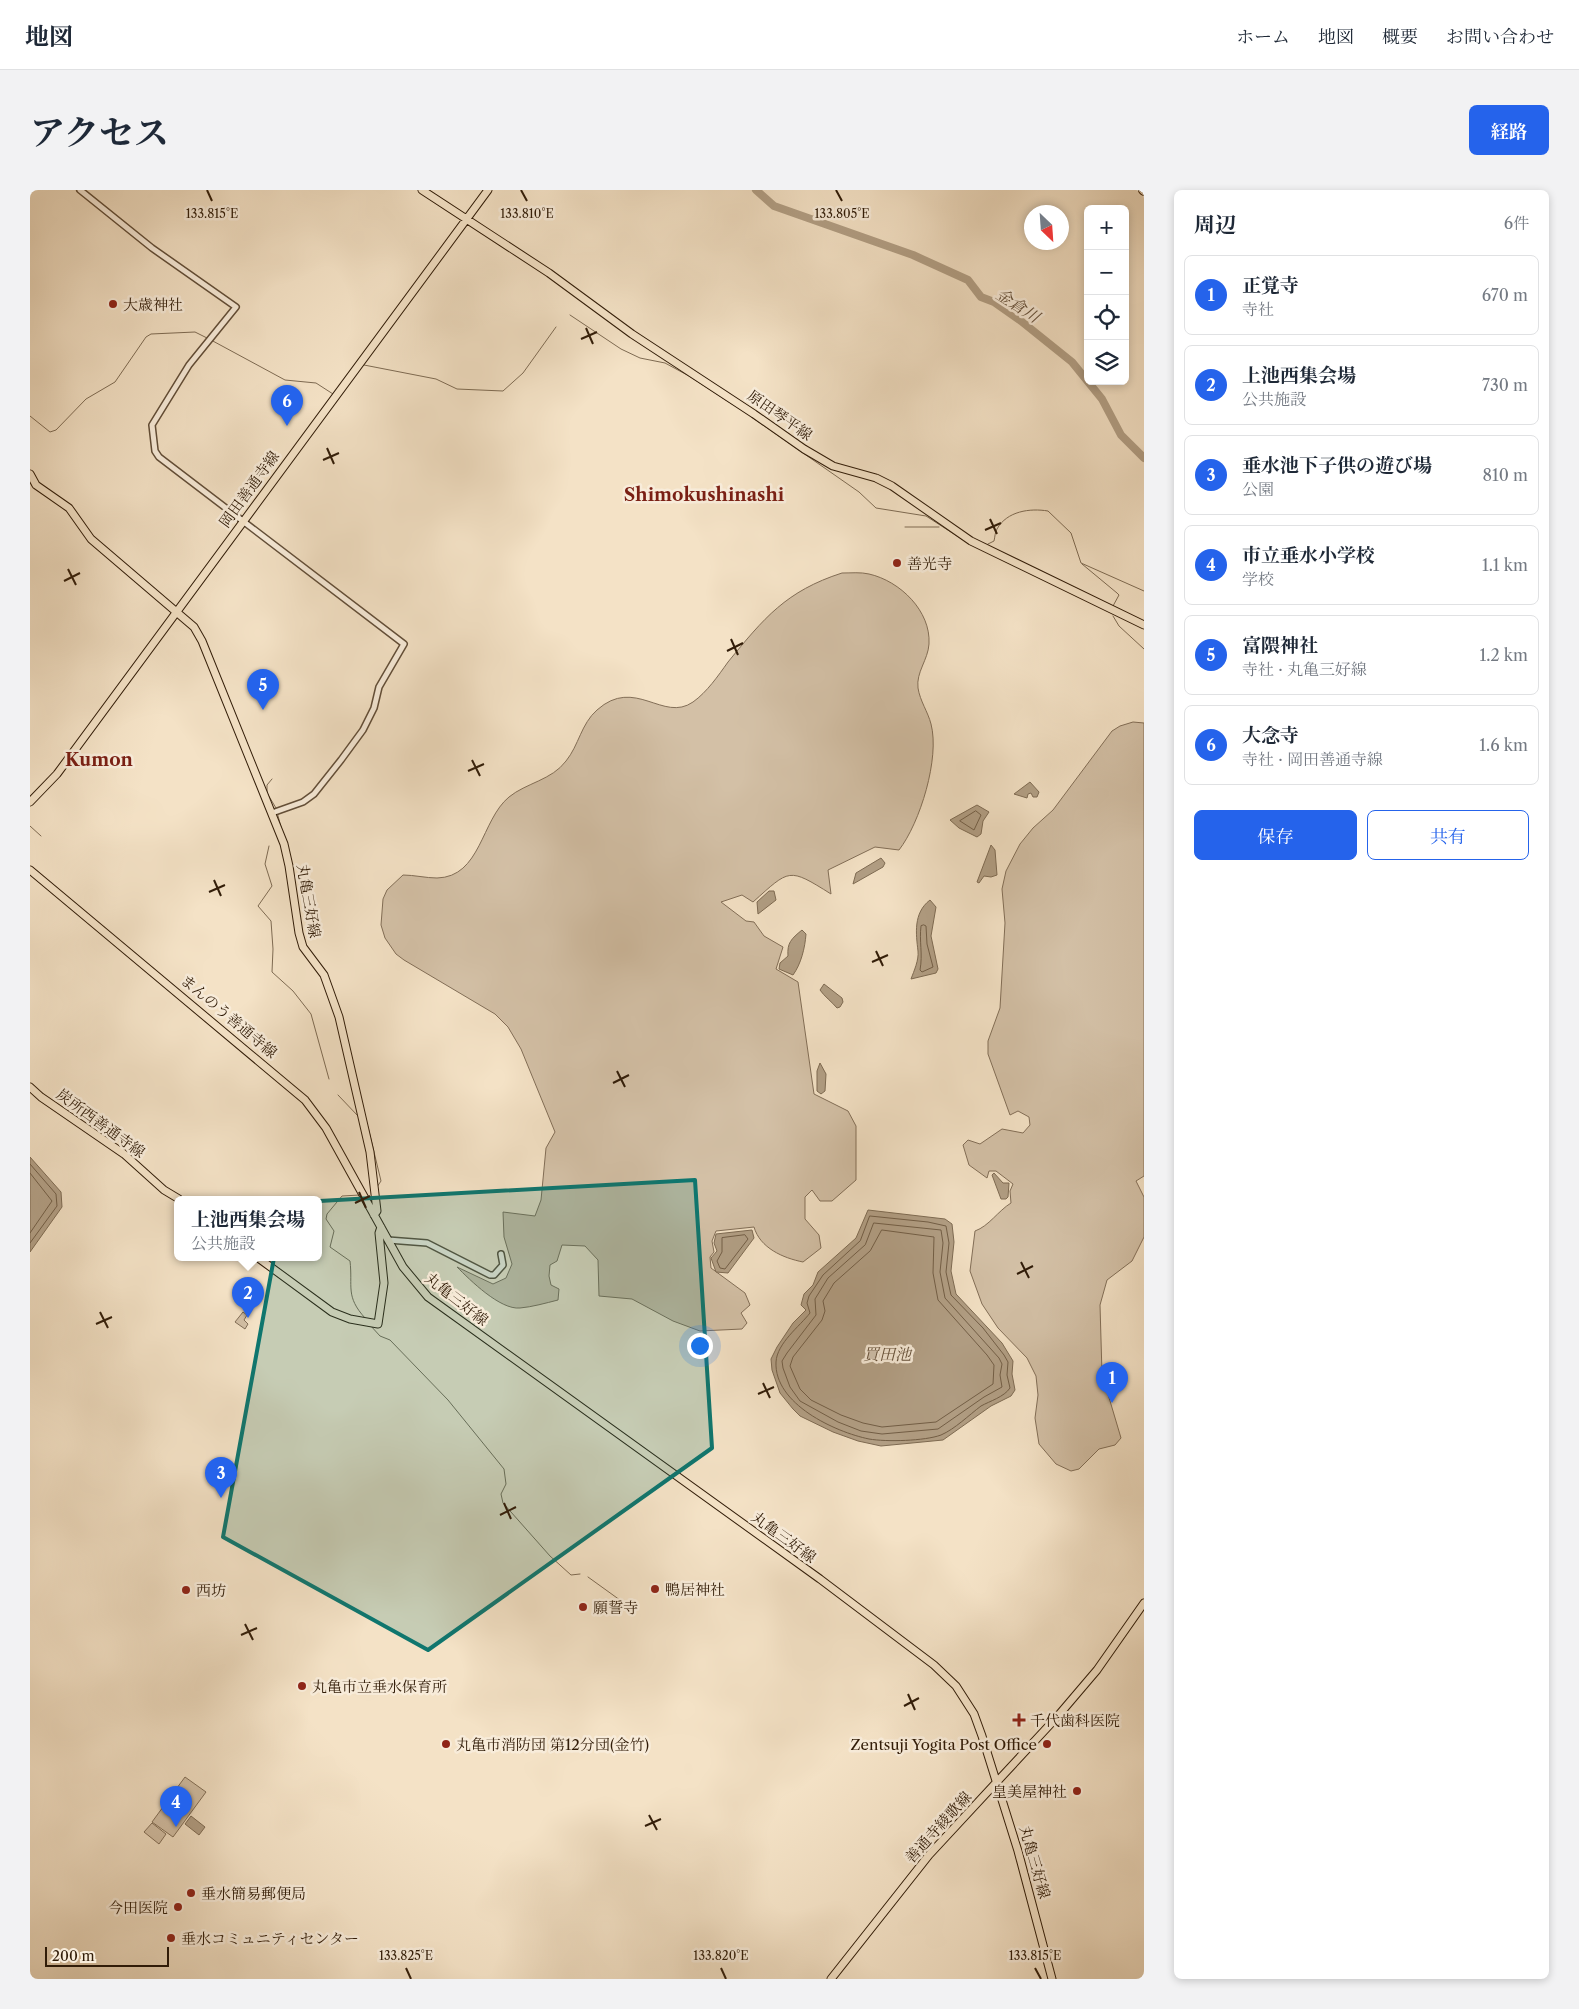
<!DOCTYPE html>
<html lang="ja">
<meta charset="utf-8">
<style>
:root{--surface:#fff;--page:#f2f2f3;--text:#1f2937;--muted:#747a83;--line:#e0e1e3;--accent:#2563eb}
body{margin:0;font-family:"Libre Caslon Text","Noto Serif JP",serif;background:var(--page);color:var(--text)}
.controls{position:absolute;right:15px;top:15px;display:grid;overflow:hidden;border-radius:8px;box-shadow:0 2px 8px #0003}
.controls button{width:45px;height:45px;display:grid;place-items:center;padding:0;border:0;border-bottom:1px solid var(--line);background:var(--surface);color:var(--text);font:25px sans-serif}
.compass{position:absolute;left:994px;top:15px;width:45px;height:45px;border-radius:50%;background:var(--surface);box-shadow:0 2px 8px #0003;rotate:155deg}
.scale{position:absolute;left:15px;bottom:12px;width:124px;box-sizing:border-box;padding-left:5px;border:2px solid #311c08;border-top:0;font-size:14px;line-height:18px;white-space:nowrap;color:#311c08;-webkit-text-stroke:4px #f8ecda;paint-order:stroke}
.you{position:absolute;left:669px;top:1155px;width:18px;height:18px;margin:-12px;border:4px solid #fff;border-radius:50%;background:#1a73e8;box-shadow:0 0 0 8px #1a73e833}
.badge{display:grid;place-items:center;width:32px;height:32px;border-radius:50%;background:var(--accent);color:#fff;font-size:16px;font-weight:700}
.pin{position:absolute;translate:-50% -41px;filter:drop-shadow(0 1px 2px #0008)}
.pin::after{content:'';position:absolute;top:26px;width:18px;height:15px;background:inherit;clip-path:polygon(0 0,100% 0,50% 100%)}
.popup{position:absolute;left:144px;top:1006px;width:148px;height:65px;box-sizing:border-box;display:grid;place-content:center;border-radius:8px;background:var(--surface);filter:drop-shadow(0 1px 4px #0005);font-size:16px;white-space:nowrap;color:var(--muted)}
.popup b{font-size:19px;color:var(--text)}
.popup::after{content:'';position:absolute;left:50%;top:100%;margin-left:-10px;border:10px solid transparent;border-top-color:var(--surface)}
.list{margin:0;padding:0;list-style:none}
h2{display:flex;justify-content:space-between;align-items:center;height:65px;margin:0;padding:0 20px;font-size:21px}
h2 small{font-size:16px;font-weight:400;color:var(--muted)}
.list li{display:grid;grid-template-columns:32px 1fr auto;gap:15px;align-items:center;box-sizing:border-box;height:80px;margin:0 10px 10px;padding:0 10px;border:1px solid var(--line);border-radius:8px}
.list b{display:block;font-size:19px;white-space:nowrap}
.list p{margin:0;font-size:16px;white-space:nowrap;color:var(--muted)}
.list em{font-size:16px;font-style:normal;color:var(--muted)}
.actions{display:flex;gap:10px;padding:15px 20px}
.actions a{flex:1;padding:11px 0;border:1px solid var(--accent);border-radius:8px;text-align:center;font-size:18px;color:var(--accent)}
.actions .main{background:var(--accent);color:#fff}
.icon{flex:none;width:28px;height:28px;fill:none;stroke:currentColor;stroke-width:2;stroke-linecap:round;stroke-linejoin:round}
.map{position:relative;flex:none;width:1114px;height:1789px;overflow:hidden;border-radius:8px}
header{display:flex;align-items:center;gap:30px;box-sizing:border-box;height:70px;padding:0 25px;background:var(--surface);border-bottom:1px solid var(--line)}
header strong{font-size:24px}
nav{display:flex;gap:28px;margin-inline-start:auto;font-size:18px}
.intro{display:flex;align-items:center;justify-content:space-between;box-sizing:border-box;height:120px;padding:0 30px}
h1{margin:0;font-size:35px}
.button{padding:12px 22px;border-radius:8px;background:var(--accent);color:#fff;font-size:18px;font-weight:700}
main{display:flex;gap:30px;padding:0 30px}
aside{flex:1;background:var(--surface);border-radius:8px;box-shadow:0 2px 8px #0003}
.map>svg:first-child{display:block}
.green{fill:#d3c0a6;stroke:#826e57}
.water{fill:#b29f85;stroke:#7e6b53}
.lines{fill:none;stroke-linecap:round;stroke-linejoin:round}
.shore{stroke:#725e46;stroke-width:1}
.stream{stroke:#7e6b53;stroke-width:1}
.river{stroke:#b29f85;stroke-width:8}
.minor-casing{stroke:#624e38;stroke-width:8}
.major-casing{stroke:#311c08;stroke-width:9}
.highway-casing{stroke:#311c08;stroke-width:10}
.minor{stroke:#f8ecda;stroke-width:5}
.major{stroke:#f4e2c6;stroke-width:7}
.highway{stroke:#f4e2c6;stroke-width:8}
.marked{fill:#0f766e;fill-opacity:0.2;stroke:#0f766e;stroke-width:4;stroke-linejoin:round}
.ticks{fill:none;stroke:#311c08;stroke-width:2}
.poi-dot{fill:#8f2418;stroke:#f8ecda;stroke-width:2}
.labels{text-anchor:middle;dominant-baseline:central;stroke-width:5;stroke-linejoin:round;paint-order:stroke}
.poi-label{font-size:15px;fill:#311c08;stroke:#f8ecda;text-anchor:start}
.street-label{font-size:15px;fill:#311c08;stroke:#f8ecda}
.water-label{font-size:16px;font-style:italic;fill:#65503a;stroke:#f8ecda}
.quarter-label{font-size:18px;font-weight:bold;fill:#7a1f14;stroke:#f8ecda}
.ticks-label{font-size:12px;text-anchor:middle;fill:#311c08;stroke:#f8ecda;stroke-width:5;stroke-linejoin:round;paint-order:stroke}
</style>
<header>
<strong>地図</strong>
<nav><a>ホーム</a><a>地図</a><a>概要</a><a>お問い合わせ</a></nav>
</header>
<div class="intro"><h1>アクセス</h1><a class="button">経路</a></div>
<main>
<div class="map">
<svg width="1114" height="1789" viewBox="0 0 1114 1789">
<rect width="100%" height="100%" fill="#f4e2c6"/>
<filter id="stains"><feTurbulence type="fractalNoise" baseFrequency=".004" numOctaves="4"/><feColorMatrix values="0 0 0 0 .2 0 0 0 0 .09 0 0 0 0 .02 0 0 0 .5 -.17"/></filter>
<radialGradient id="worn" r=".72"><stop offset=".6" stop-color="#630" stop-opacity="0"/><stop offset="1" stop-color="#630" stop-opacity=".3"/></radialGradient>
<path class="green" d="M812 383C821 383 831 382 839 384 870 391 901 421 899 454 898 470 886 482 888 498 890 511 898 522 901 534 910 568 890 633 869 660L845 657 798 680 801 704C758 677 760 679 723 712L712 705 691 712 716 731 724 732 734 746 753 757 746 779 768 792 784 904 818 921 826 936V990L802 1011H790L782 1000 775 1007V1029L789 1045 791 1058 773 1072C753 1068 730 1058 724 1037L686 1041 682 1051 684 1062 680 1067 681 1078 715 1103 720 1115 711 1123 717 1133 712 1139 670 1141 643 1131 602 1109 569 1106 568 1070 555 1056 532 1055 527 1071 520 1075 519 1086 521 1095 529 1099 528 1110C516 1113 502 1117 490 1118 470 1120 440 1090 427 1077L463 1094 476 1088 482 1074 474 1047 473 1022 505 1026 511 1010 516 958 525 942 491 859 478 837 465 824 374 770 366 764 355 748 351 735 353 709 357 700 373 685C384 685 396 688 407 688 451 687 451 630 479 607 496 593 522 590 536 571 549 555 551 534 567 520 605 486 633 533 663 512 677 502 688 486 698 472 734 428 756 401 812 383Z
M1103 532 1114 533V986L1106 991 1114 1007V1047L1102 1071 1077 1090 1070 1115 1072 1184 1091 1248 1085 1255 1069 1259 1049 1279 1041 1281 1026 1274 1009 1254 1005 1228 1008 1205 1006 1186 997 1168 968 1138 952 1114 940 1081 945 1041C959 1036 968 1021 981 1013L980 1001 983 994 966 981H959L957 988 939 975 933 955 938 950 950 954 972 939 993 943 1000 935 999 927 988 921 980 925 958 864V851L970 818 975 733 972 699 976 681 990 654 1003 638 1023 620 1082 541 1090 536Z
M213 1122 217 1125 214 1130 218 1134 215 1139 205 1132Z
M155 1587 176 1602 143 1647 122 1632Z
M122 1633 136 1644 129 1654 114 1642Z"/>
<path class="water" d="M1000 592 1009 602 1007 607H1003L1001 603 998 604 997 608 984 604Z
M947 615 959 622 953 631 951 644 947 647 929 638 920 630Z
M961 655 965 660 967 685 961 687 954 686 949 693 947 692Z
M851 668 855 673 853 677 823 694 826 683Z
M739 701H744L746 710 728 724 727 712Z
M900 710 906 717 901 746 908 779 906 783 881 789C884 781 889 770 888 761 886 744 883 723 900 710Z
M772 740 776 744C775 758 771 774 763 785L749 779 750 773 758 766C757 753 761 749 772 740Z
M794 794 812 808 813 812 810 817 807 818C802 812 794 806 790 800Z
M790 873 796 884 795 901 791 904 787 901V881Z
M0 967 31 1002 32 1017 0 1062Z
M964 983 973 993H979L978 1007 976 1009H971L962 985Z
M838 1020 915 1029 922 1034 924 1052 921 1081 926 1104 972 1153 983 1171 982 1184 985 1200 981 1206 961 1216 913 1250 851 1256 828 1251 803 1242 770 1226 763 1219 750 1203 742 1180 741 1169 747 1157 763 1133 776 1120 771 1115 774 1104 783 1095 788 1082 826 1048Z
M722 1040 724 1048 698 1083 686 1082 681 1068 687 1061 684 1053 686 1044Z
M161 1626 175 1637 169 1645 155 1634Z"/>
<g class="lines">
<path class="shore" d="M946 621 951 625 944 640 930 631Z
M894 735 896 736 897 754 903 777 892 782 890 780C893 764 889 751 891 736Z
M0 974 26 1004 27 1016 0 1053
M0 983 22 1011 0 1043
M840 1026 898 1032 916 1036 919 1053 916 1082 921 1105 953 1138 974 1165 978 1172 977 1185 980 1198C974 1207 960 1211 951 1216 939 1225 925 1239 911 1245 895 1251 856 1252 839 1249 805 1242 744 1214 746 1172 747 1153 770 1136 780 1123L777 1113 779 1106 793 1085 830 1051Z
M844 1033 911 1040 913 1053 910 1082 915 1108 969 1168 972 1174 970 1185 972 1197 954 1207 908 1239 852 1244 831 1241 808 1232 770 1211 760 1197 753 1178 752 1171 757 1163 786 1125 785 1109 798 1088 835 1055Z
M852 1040 904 1047 903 1083 908 1110 957 1165 964 1175 963 1194 906 1232 852 1237 833 1233 811 1225 781 1210 770 1199 760 1176 763 1167 792 1130 795 1121 793 1111 804 1093 840 1061Z
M715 1045 718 1049 695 1079 690 1078 687 1071 692 1062V1048Z"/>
<path class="stream" d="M540 125 591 159 610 168 635 173 659 186 702 214
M181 150 255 190 286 193 303 204
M334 175 406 189 427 199 473 201 493 183 526 137
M0 226 20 242 26 240 56 209 85 192 116 147 121 144 165 142 177 148
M720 226 829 302 846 318 896 326 941 355
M875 337H909
M958 354 964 351C965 347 965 342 967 339 977 321 1000 318 1018 321L1041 343 1051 373 1114 401
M1052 374 1087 403 1089 405 1083 416
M1083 426 1089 436 1114 459
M242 589 237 595V603L246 618
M247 622 251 637
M0 636 11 646
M239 656 235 674 242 696 228 716 241 731 243 759 242 782 263 801 281 824 299 889
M308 905 328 926
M338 937 351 991 347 997
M330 1005 312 1006 297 1024 296 1029 304 1041 300 1057 320 1071C323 1097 315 1106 335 1128
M340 1135 350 1146 360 1150 418 1210 474 1279 476 1294 471 1304 473 1313 520 1366 541 1385 550 1384
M558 1387 601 1418"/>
<path class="river" d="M726 0 744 16 883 65 938 90 951 107 964 112 991 131 1042 172 1072 209 1091 245 1114 268"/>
<g class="minor-casing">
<path id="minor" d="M50 0 122 58 206 117 159 175 122 235 125 261 129 267 374 454 349 497 344 518 333 540 311 570 284 604 273 612 242 623
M358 1050 397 1053 460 1085H464L473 1075 471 1064"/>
</g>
<g class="major-casing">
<path id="major" d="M392 0 519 83 602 144 724 224 774 259 803 276 846 288 862 296 941 351 1114 435
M0 284 6 295 39 318 61 349 164 437 172 451 254 654 259 676 269 743 273 757 294 785 309 827 340 962 347 1021 344 1025
M0 612 27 584 458 0
M0 680 275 910 296 938 373 1077 398 1107 790 1389 904 1475 926 1496 944 1524 952 1546 988 1661 1022 1789
M0 897 11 907 94 964 134 1000 149 1009
M227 1067 302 1122 320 1129 348 1134 354 1093 349 1043 351 1037
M801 1789 899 1665 1027 1527 1067 1480 1114 1413"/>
</g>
<g class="highway-casing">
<path id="highway" d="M1113 0 1114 1"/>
</g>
<use href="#minor" class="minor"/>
<use href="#major" class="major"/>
<use href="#highway" class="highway"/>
</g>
<path class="marked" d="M665 990 682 1258 398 1460 193 1347 254 1013Z"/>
<path class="ticks" d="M177 0 182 11M491 0 497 11M806 0 812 11M556 138 563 154M551 149 567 142M297 258 304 274M293 270 309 263M960 329 967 344M955 340 971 333M38 379 46 395M34 391 50 383M701 449 708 465M697 461 713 453M442 570 450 586M438 581 454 574M184 690 191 706M179 702 195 695M846 761 853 776M842 772 858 765M587 881 595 897M583 893 599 885M329 1002 336 1018M325 1013 340 1006M991 1072 999 1088M987 1084 1003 1076M70 1122 78 1138M66 1134 82 1127M733 1193 740 1208M728 1204 744 1197M474 1313 481 1329M470 1325 486 1317M215 1434 223 1450M211 1445 227 1438M878 1504 885 1520M874 1516 889 1508M619 1625 627 1640M615 1636 631 1629M376 1778 381 1789M691 1778 696 1789M1005 1778 1011 1789"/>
<g class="poi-dot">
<circle cx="83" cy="114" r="5"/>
<circle cx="867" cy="373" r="5"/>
<circle cx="625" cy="1399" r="5"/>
<circle cx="156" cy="1400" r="5"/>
<circle cx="553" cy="1417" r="5"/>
<circle cx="272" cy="1496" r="5"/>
<path d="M986.5 1522.5h5v5h5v5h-5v5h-5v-5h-5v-5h5z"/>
<circle cx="416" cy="1554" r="5"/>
<circle cx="1017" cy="1554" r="5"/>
<circle cx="1047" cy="1601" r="5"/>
<circle cx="161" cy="1703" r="5"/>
<circle cx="148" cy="1717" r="5"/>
<circle cx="141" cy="1748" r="5"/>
</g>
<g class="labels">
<g class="poi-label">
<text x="93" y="114">大歳神社</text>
<text x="877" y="373">善光寺</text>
<text x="635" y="1399">鴨居神社</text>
<text x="166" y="1400">西坊</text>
<text x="563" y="1417">願誓寺</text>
<text x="282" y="1496">丸亀市立垂水保育所</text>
<text x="1000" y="1530">千代歯科医院</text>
<text x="426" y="1554">丸亀市消防団 第12分団(金竹)</text>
<text x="1007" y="1554" text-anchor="end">Zentsuji Yogita Post Office</text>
<text x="1037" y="1601" text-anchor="end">皇美屋神社</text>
<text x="171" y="1703">垂水簡易郵便局</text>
<text x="138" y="1717" text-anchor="end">今田医院</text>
<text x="151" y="1748">垂水コミュニティセンター</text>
</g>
<g class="street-label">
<text transform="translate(750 225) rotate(35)">原田琴平線</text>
<text transform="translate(219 299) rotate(-54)">岡田善通寺線</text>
<text transform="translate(279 711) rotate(80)">丸亀三好線</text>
<text transform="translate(199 826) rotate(40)">まんのう善通寺線</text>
<text transform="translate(71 933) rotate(36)">炭所西善通寺線</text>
<text transform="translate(427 1109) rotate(38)">丸亀三好線</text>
<text transform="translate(754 1347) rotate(36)">丸亀三好線</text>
<text transform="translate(908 1637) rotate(-48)">善通寺綾歌線</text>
<text transform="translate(1005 1672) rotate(74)">丸亀三好線</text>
</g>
<g class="water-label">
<text transform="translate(988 115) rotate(33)">金倉川</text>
<text x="857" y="1164">買田池</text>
</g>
<g class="quarter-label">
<text x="674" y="305">Shimokushinashi</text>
<text x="69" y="570">Kumon</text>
</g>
</g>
<g class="ticks-label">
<text x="182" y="28">133.815°E</text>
<text x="497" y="28">133.810°E</text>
<text x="812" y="28">133.805°E</text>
<text x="376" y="1770">133.825°E</text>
<text x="691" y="1770">133.820°E</text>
<text x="1005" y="1770">133.815°E</text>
</g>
<rect width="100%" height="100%" filter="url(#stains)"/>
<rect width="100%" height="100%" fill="url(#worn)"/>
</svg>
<div class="controls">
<button>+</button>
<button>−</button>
<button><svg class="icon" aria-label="locate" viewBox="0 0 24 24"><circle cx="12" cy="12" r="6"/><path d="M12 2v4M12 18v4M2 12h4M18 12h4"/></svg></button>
<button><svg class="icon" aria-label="layers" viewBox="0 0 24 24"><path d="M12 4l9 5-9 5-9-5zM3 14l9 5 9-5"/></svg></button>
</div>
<svg class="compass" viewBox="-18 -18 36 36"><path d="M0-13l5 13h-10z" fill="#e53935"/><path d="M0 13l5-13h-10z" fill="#747a83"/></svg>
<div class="scale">200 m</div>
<div class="you"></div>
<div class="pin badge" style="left:1082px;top:1213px">1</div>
<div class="pin badge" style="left:218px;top:1128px">2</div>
<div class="popup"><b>上池西集会場</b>公共施設</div>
<div class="pin badge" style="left:191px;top:1308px">3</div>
<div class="pin badge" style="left:146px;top:1637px">4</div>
<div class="pin badge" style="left:233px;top:520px">5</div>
<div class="pin badge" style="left:257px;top:236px">6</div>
</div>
<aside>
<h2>周辺<small>6件</small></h2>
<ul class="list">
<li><span class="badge">1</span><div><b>正覚寺</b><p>寺社</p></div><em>670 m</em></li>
<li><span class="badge">2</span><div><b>上池西集会場</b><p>公共施設</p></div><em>730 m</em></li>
<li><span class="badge">3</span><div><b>垂水池下子供の遊び場</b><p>公園</p></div><em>810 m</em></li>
<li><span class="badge">4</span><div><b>市立垂水小学校</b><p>学校</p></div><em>1.1 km</em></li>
<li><span class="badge">5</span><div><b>富隈神社</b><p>寺社 · 丸亀三好線</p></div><em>1.2 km</em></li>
<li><span class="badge">6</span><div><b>大念寺</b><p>寺社 · 岡田善通寺線</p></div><em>1.6 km</em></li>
</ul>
<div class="actions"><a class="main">保存</a><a>共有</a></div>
</aside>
</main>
